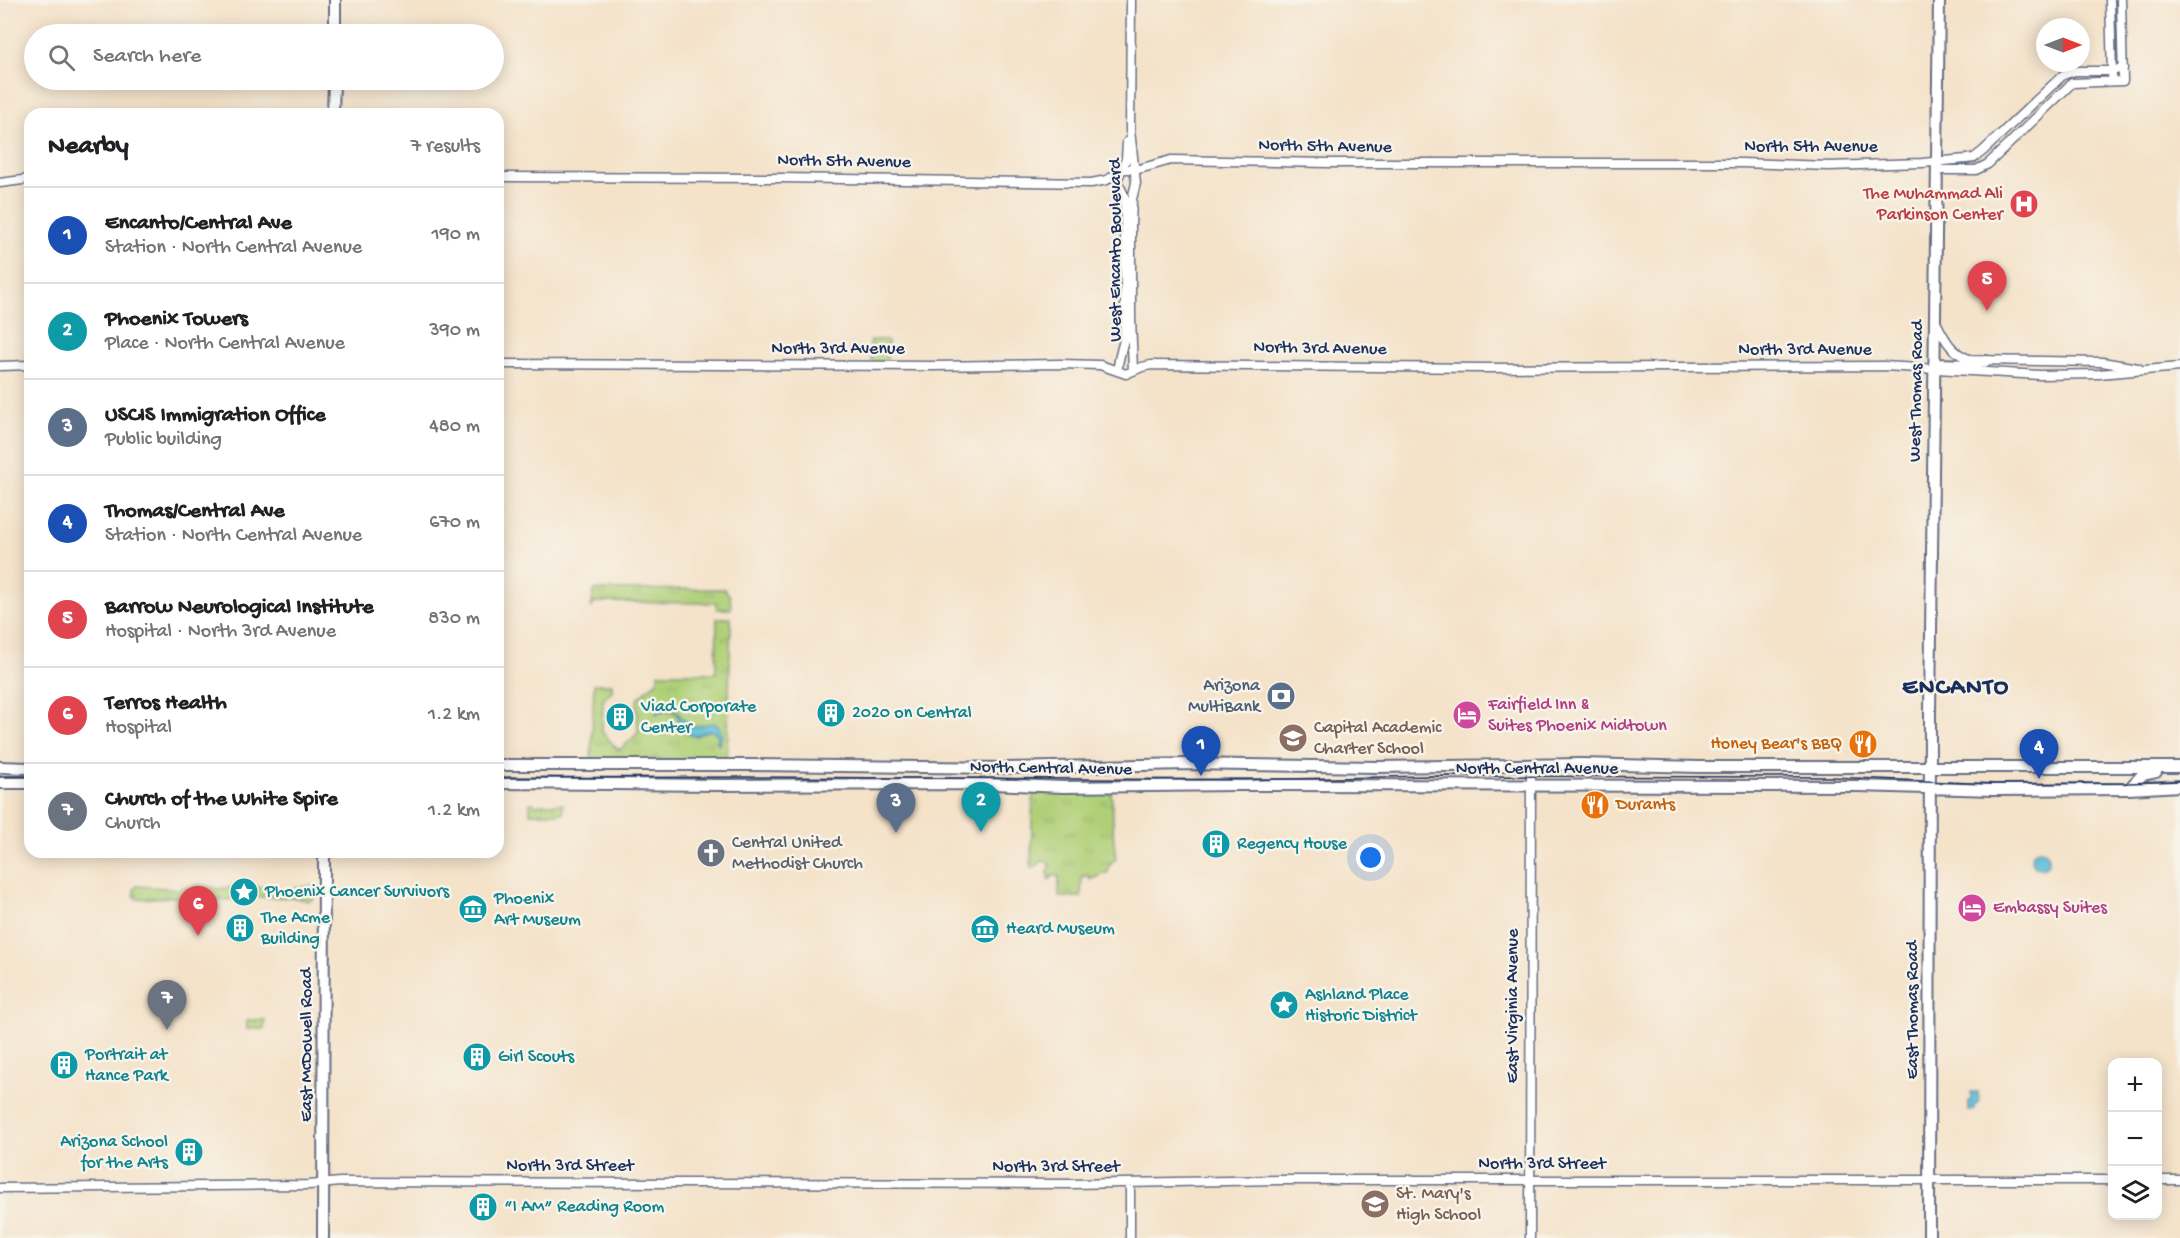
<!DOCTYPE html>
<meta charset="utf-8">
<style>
:root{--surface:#fff;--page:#f2f2f2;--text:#202124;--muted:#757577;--line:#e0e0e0;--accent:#111827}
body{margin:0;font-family:"Gochi Hand",sans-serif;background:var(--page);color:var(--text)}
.controls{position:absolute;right:18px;bottom:18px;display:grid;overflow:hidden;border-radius:12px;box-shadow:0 3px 15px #0003}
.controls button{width:54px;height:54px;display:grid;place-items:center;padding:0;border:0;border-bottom:2px solid var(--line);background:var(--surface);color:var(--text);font:30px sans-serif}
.compass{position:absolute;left:2036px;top:18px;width:54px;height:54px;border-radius:50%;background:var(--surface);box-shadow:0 3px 15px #0003;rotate:90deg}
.you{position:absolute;left:1371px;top:858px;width:21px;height:21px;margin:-15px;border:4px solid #fff;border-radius:50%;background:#1a73e8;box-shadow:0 0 0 9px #1a73e833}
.badge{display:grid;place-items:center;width:39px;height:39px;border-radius:50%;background:var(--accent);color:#fff;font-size:20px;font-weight:700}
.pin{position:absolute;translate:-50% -50px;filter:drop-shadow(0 2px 3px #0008)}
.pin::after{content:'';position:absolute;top:32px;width:21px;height:18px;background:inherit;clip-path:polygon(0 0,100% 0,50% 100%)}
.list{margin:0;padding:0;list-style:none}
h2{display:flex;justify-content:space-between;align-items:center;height:78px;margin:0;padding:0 24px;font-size:26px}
h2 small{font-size:20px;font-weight:400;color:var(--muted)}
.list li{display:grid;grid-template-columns:39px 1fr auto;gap:18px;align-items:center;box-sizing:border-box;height:96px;padding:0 24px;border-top:2px solid var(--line)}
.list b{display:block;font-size:22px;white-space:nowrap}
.list p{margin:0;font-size:20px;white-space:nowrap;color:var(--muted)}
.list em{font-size:20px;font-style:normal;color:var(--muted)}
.icon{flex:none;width:33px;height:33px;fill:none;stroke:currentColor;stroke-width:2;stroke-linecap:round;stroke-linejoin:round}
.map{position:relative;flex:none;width:2180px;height:1238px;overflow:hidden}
.search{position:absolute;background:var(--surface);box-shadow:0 3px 15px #0003;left:24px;top:24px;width:480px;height:66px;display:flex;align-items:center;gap:15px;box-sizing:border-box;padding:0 21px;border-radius:33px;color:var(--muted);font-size:22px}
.panel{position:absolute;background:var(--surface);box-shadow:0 3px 15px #0003;left:24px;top:108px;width:480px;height:750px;border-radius:18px}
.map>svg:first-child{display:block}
.grass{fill:url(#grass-dots);stroke:#66806b;stroke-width:1.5}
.park{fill:url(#park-tufts);stroke:#66806b;stroke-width:1.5}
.water{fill:#59bed7;stroke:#3a769a;stroke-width:1.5}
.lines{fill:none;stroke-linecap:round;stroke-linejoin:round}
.minor-casing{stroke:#676e83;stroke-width:11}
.major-casing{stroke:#676e83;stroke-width:14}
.minor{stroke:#fff;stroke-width:8}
.major{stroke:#fff;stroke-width:10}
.tram{stroke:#1b2f5e;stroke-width:1.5}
.labels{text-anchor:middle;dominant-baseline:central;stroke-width:5;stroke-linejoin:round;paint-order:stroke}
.street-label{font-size:18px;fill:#1b2f5e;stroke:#f7f3e8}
.health-label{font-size:18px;fill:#be3a42;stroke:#f7f3e8;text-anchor:end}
.service-label{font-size:18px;fill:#4e5e75;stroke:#f7f3e8;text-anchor:end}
.hotel-label{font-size:18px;fill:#b23c85;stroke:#f7f3e8;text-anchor:start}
.culture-label{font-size:18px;fill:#0d838f;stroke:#f7f3e8;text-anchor:start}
.education-label{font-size:18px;fill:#785e54;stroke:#f7f3e8;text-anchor:start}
.food-label{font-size:18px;fill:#c56008;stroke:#f7f3e8;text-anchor:end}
.worship-label{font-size:18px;fill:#5b616d;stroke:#f7f3e8;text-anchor:start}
.district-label{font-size:24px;font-weight:bold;letter-spacing:1.5px;fill:#1b2f5e;stroke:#f7f3e8}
</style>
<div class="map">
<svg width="2180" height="1238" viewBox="0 0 2180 1238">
<defs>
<pattern id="grass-dots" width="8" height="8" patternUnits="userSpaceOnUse" patternTransform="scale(1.5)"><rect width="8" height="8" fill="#b0d078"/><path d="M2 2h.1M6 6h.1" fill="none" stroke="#97b36a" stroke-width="1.8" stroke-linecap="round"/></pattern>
<pattern id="park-tufts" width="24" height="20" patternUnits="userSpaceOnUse" patternTransform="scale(1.5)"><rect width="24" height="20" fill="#b0d078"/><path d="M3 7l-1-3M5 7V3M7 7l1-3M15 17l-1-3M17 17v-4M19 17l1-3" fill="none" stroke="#97b36a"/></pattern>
</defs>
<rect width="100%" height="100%" fill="#f7f3e8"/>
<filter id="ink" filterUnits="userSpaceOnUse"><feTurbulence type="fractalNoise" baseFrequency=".0167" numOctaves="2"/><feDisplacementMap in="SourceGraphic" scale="12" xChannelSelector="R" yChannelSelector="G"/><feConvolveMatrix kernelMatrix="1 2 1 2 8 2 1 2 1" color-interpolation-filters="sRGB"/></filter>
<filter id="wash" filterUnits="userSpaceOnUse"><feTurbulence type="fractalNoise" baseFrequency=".008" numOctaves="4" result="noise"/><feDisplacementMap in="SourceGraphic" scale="24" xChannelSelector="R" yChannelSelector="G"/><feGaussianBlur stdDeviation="1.35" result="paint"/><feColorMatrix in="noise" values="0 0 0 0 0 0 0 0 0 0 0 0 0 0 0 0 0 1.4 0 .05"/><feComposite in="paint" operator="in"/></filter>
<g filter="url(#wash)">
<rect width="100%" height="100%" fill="#f4e2c9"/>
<path class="grass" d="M873 340H885L888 342V358L885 361 873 362 871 360 870 342Z
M530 803H534L535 806H538V804H563V813H530Z
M247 1020H265L264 1029H247Z"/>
<path class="park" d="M724 589 730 596 731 609H717V603L595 602 591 608 594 590Z
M717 618H731L728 735 726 760 591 761 594 684H612V691L603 700 602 732 617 749H621L638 733 637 699 658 680V673H716Z
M1033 786 1110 787C1115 811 1111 834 1116 858L1109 866 1108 872 1090 880V876H1082L1081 897H1059V876H1051V879H1048V871L1051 866 1044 860 1035 867H1031Z
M200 885 218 889 244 885 285 890 311 886 314 888 316 894 313 899 309 901 293 897H250L227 900H192L172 897 137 899 134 895V889L137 886 178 889Z"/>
<path class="water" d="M670 707C680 711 683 724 693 726 706 728 715 714 722 734L719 744 717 742 718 735C710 727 704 733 695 736 680 734 681 722 676 712 667 707 663 713 656 714L661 709Z
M2031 859a9 9 0 1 1 18 0a9 9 0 1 1-18 0Z
M1971 1092H1978L1979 1104 1974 1105V1110L1968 1111V1101H1971Z"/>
</g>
<g filter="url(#ink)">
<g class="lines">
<g class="minor-casing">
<path id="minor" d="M1131 0 1130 130 1136 183 1132 199 1131 226V317L1133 371
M2110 0 2112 75
M1937 170H1976L1988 164 2072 83 2123 81 2121 0
M498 177 783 178 1091 183 1107 180 1124 169H1139L1171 160 1329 163H1741L1829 166 1922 163 1966 159 1974 158 1983 151 2063 75 2075 71H2112L2123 68
M0 183 30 179
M1936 322C1945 340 1952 354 1972 360L2102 362 2138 368
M498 364 935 366 1060 364 1100 365 1126 374 1142 367 1151 365 1484 368 1884 366 2040 375 2099 374 2180 367
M0 366 30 365
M1118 370C1117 359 1124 346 1125 332V207L1124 195 1117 181 1126 159 1127 142
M2158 1180H2180
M0 1188 309 1185 340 1182 1071 1184 1280 1180H2112
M1130 1238V1183
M1530 1238 1531 765"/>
</g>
<g class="major-casing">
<path id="major" d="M335 34V0
M333 114 334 80
M1934 364 1975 365 1986 361
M498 765H749L1007 768 1187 764 1377 767 1581 764 1699 767H2180
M0 767 30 768
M0 783H30
M498 783 719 785 993 784 1063 787 1236 785 1858 786 1993 790 2129 789 2180 786
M2129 789 2142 775 2156 772
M323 1238 324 852
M1929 1238 1930 712 1939 0"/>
</g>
<use href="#minor" class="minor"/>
<use href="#major" class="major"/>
<path class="tram" d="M0 776H30
M498 778 749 777 1245 780 1430 776 1830 777 1995 784 2129 783 2180 781"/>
</g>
</g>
<defs>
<g id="hospital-disc" transform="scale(1.5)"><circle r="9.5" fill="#e0444e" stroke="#f7f3e8"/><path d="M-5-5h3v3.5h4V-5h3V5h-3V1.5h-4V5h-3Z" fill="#fff"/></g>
<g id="bank-disc" transform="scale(1.5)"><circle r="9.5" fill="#5c6f8a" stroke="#f7f3e8"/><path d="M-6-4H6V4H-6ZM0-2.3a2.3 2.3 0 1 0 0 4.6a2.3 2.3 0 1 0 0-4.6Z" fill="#fff"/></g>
<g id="building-disc" transform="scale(1.5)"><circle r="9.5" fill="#0f9aa8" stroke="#f7f3e8"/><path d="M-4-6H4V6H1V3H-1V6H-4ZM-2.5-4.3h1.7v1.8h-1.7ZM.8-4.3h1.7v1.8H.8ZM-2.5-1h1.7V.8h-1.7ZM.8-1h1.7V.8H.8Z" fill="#fff"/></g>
<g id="hotel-disc" transform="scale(1.5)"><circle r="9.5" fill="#d1479c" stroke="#f7f3e8"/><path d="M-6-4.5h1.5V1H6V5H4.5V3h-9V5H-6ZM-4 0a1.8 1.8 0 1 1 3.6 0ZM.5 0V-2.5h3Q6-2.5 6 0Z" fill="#fff"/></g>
<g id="school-disc" transform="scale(1.5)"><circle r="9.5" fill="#8d6e63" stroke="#f7f3e8"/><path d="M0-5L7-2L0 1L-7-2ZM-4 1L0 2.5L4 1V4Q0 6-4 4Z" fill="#fff"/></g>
<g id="restaurant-disc" transform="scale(1.5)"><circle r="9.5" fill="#e8710a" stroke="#f7f3e8"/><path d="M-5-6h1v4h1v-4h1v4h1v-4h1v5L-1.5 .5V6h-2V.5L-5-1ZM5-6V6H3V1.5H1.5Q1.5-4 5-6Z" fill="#fff"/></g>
<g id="church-disc" transform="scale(1.5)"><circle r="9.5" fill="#6b7280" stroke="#f7f3e8"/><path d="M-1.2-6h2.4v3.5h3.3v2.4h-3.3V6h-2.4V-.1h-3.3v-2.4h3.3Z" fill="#fff"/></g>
<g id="sight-disc" transform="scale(1.5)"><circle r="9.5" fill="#0f9aa8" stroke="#f7f3e8"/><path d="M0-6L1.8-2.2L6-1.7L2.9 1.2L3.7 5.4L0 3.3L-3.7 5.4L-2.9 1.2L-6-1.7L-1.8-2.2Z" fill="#fff"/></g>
<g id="museum-disc" transform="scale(1.5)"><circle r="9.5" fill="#0f9aa8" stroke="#f7f3e8"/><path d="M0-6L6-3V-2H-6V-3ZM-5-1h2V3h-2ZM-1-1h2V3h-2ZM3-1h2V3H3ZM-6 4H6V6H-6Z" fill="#fff"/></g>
</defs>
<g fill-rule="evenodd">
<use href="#hospital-disc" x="2024" y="204"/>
<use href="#bank-disc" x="1281" y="696"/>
<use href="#building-disc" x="831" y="713"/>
<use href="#hotel-disc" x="1467" y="715"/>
<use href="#building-disc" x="620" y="717"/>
<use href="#school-disc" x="1293" y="738"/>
<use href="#restaurant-disc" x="1863" y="744"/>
<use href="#restaurant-disc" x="1595" y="805"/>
<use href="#building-disc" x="1216" y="844"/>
<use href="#church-disc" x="711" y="853"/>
<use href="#sight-disc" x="244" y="892"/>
<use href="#hotel-disc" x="1972" y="908"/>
<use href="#museum-disc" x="473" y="909"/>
<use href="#building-disc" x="240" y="928"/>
<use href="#museum-disc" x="985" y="929"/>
<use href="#sight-disc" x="1284" y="1005"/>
<use href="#building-disc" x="477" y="1057"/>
<use href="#building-disc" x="64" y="1065"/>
<use href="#building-disc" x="189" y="1152"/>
<use href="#school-disc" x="1375" y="1204"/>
<use href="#building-disc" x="483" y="1207"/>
</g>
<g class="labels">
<g class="street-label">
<text transform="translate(1325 147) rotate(1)">North 5th Avenue</text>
<text x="1811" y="147">North 5th Avenue</text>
<text transform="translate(844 162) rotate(1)">North 5th Avenue</text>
<text transform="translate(1116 250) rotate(-90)">West Encanto Boulevard</text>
<text x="838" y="349">North 3rd Avenue</text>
<text transform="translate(1320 349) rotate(1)">North 3rd Avenue</text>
<text x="1805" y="350">North 3rd Avenue</text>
<text transform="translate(1917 391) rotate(-89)">West Thomas Road</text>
<text transform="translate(1051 769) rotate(1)">North Central Avenue</text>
<text x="1537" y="769">North Central Avenue</text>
<text transform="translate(1513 1006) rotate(-90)">East Virginia Avenue</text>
<text transform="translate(1913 1010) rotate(-90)">East Thomas Road</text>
<text transform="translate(307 1045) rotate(-90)">East McDowell Road</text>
<text x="1542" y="1164">North 3rd Street</text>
<text x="570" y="1166">North 3rd Street</text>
<text x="1056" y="1167">North 3rd Street</text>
</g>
<g class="health-label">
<text x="2003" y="194">The Muhammad Ali<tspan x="2003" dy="21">Parkinson Center</tspan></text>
</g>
<g class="service-label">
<text x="1260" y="686">Arizona<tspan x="1260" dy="21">MultiBank</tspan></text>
</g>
<g class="hotel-label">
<text x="1488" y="705">Fairfield Inn &amp;<tspan x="1488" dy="21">Suites Phoenix Midtown</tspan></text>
<text x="1993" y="908">Embassy Suites</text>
</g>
<g class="culture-label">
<text x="641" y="707">Viad Corporate<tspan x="641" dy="21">Center</tspan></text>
<text x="852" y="713">2020 on Central</text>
<text x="1237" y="844">Regency House</text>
<text x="265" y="892">Phoenix Cancer Survivors</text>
<text x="494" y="899">Phoenix<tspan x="494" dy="21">Art Museum</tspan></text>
<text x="261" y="918">The Acme<tspan x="261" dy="21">Building</tspan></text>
<text x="1006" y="929">Heard Museum</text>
<text x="1305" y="995">Ashland Place<tspan x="1305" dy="21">Historic District</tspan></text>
<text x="85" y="1055">Portrait at<tspan x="85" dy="21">Hance Park</tspan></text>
<text x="498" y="1057">Girl Scouts</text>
<text x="168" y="1142" text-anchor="end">Arizona School<tspan x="168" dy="21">for the Arts</tspan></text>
<text x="504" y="1207">“I AM” Reading Room</text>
</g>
<g class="education-label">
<text x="1314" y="728">Capital Academic<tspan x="1314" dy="21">Charter School</tspan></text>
<text x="1396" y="1194">St. Mary's<tspan x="1396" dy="21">High School</tspan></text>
</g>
<g class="food-label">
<text x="1842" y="744">Honey Bear's BBQ</text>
<text x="1616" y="805" text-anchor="start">Durants</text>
</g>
<g class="worship-label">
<text x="732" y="843">Central United<tspan x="732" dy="21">Methodist Church</tspan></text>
</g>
<g class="district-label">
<text x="1956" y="688">ENCANTO</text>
</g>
</g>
</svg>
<div class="controls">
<button>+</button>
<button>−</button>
<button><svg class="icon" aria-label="layers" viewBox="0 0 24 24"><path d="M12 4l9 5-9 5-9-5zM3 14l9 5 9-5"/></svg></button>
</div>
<svg class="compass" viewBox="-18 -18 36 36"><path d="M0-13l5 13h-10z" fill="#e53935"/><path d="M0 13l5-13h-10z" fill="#757577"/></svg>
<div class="you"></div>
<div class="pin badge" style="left:1201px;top:776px;background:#1a4fb4">1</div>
<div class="pin badge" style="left:981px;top:832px;background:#0f9aa8">2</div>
<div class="pin badge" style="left:896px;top:833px;background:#5c6f8a">3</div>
<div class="pin badge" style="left:2039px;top:779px;background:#1a4fb4">4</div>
<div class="pin badge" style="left:1987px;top:311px;background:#e0444e">5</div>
<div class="pin badge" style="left:198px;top:936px;background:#e0444e">6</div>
<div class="pin badge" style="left:167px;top:1030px;background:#6b7280">7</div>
<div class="search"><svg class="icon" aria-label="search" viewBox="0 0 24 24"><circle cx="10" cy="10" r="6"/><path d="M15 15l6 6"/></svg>Search here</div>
<section class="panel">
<h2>Nearby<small>7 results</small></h2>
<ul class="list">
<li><span class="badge" style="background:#1a4fb4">1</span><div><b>Encanto/Central Ave</b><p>Station · North Central Avenue</p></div><em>190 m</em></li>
<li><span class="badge" style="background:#0f9aa8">2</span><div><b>Phoenix Towers</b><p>Place · North Central Avenue</p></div><em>390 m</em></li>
<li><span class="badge" style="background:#5c6f8a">3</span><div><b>USCIS Immigration Office</b><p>Public building</p></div><em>480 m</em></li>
<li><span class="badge" style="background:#1a4fb4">4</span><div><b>Thomas/Central Ave</b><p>Station · North Central Avenue</p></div><em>670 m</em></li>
<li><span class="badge" style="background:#e0444e">5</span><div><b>Barrow Neurological Institute</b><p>Hospital · North 3rd Avenue</p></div><em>830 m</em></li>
<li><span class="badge" style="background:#e0444e">6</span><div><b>Terros Health</b><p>Hospital</p></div><em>1.2 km</em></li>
<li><span class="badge" style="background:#6b7280">7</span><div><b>Church of the White Spire</b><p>Church</p></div><em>1.2 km</em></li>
</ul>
</section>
</div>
